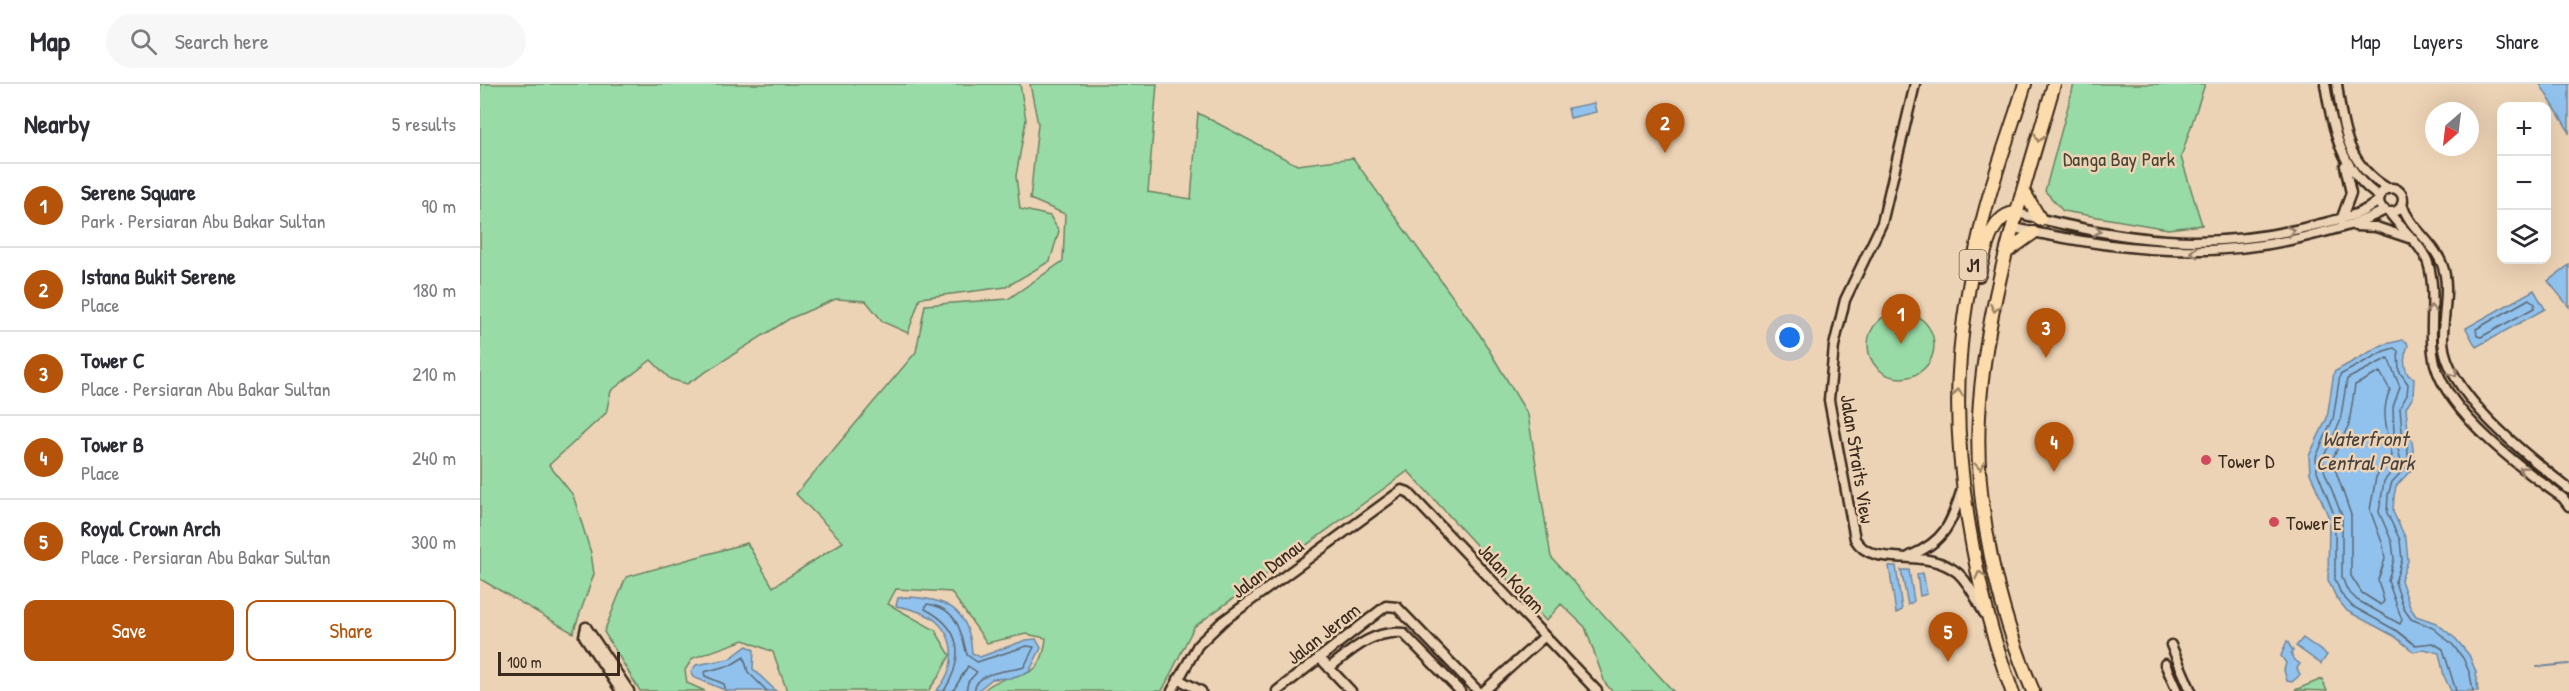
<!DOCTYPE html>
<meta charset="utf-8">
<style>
:root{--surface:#fff;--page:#f7f7f7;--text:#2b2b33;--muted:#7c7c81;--line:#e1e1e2;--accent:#b45309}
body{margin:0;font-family:"Patrick Hand",sans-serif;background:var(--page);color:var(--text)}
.controls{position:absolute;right:18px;top:18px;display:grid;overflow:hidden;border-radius:12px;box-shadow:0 6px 24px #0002}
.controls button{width:54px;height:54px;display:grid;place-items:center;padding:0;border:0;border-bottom:2px solid var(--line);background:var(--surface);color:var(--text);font:30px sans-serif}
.compass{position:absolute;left:1945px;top:18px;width:54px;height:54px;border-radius:50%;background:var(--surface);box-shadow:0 6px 24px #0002;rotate:208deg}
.scale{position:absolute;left:18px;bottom:15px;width:122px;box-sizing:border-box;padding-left:6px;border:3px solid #3b2a1e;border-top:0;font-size:16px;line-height:21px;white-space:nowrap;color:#3b2a1e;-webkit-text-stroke:4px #edd3b5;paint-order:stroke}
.you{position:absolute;left:1310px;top:254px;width:21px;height:21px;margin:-15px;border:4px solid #fff;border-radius:50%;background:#1a73e8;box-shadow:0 0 0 9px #1a73e833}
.badge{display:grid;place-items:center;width:39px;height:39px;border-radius:50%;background:var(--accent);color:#fff;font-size:20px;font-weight:700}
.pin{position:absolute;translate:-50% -50px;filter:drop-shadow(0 2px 3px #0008)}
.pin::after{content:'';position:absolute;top:32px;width:21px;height:18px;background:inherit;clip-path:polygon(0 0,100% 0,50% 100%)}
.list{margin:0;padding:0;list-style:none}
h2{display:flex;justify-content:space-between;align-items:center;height:78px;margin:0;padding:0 24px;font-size:26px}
h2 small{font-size:20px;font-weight:400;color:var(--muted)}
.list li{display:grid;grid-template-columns:39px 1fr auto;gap:18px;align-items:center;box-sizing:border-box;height:84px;padding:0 24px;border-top:2px solid var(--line)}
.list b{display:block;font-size:22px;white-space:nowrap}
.list p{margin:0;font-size:20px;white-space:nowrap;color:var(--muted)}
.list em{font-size:20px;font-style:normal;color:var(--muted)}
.actions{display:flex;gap:12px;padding:18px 24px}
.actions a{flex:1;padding:14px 0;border:2px solid var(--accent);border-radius:12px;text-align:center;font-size:21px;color:var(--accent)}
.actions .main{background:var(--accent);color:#fff}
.icon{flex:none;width:33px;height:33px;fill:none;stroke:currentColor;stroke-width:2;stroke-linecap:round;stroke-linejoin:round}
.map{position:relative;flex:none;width:2089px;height:607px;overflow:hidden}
header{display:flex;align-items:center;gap:36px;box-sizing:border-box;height:84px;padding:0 30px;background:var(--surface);border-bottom:2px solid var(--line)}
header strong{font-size:28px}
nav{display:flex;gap:33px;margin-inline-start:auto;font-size:21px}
.search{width:420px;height:54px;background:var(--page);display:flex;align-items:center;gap:15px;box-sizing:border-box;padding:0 21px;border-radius:33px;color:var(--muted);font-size:22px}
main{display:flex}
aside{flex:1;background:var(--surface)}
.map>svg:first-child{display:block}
.green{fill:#98dba7;stroke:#6a8262;stroke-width:1.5}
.water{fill:#91c2ed;stroke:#6f859a;stroke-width:1.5}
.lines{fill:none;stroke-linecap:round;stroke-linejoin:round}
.shore{stroke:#5d6771;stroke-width:1.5}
.stream{stroke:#6f859a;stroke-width:2}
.minor-casing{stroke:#3b2a1e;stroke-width:13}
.highway-casing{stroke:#3b2a1e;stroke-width:16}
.minor{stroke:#edd3b5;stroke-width:8}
.highway{stroke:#fcdcac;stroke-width:12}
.oneway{stroke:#9c8365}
.oneway2{stroke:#947e6a}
.poi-dot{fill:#d1495b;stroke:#edd3b5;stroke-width:2}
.labels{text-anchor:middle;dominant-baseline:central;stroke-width:5;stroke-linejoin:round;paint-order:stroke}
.shield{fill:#edd3b5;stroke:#705d4b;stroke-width:1.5}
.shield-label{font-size:18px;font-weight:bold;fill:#3b2a1e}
.park-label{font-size:20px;fill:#494533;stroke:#edd3b5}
.street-label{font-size:20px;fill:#3b2a1e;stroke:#edd3b5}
.poi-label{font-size:20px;fill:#3b2a1e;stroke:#edd3b5;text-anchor:start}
.water-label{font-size:21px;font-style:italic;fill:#48413d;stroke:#edd3b5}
</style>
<header>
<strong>Map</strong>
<div class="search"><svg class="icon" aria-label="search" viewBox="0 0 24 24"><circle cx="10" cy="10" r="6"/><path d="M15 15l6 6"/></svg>Search here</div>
<nav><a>Map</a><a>Layers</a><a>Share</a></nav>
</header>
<main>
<aside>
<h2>Nearby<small>5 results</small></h2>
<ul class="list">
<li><span class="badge">1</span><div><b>Serene Square</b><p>Park · Persiaran Abu Bakar Sultan</p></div><em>90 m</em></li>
<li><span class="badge">2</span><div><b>Istana Bukit Serene</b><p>Place</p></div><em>180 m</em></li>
<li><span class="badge">3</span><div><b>Tower C</b><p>Place · Persiaran Abu Bakar Sultan</p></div><em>210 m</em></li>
<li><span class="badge">4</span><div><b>Tower B</b><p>Place</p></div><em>240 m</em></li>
<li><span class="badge">5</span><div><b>Royal Crown Arch</b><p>Place · Persiaran Abu Bakar Sultan</p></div><em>300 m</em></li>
</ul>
<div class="actions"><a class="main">Save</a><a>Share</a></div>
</aside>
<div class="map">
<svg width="2089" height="607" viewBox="0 0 2089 607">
<rect width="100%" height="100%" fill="#edd3b5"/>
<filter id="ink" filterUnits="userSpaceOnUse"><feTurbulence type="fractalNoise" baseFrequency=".0167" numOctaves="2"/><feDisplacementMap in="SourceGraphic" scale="12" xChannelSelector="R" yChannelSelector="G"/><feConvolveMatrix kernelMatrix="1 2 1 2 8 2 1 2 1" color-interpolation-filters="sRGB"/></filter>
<g filter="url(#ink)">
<path class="green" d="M0 0H540L546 36 536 92 540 125 570 132 579 147 570 177 526 203 440 214 428 249 403 238 386 217 356 215 309 235 207 300 190 295 171 276 131 307 126 329 69 381 93 411 111 469 114 490 93 549 0 495Z
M550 0H677L668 108 711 115 718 29 817 81 873 74 1000 251 1048 331 1071 473 1193 607H1132L1125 599 1105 543 1081 520 1066 537 928 387 714 543 682 607H503C530 581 561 607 566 554L546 550 507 559 471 508 416 505 408 520 455 546 470 571 459 592 448 607H307L293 568 264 556 213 574 205 586 207 599 225 607H160L124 548 146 493 267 459 293 503 363 458 316 410 436 268 445 221 528 215 583 177 585 130 550 115 558 40Z
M1594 0H1725L1701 73 1722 141 1688 145 1583 127 1565 107Z
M1388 261a33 33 0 1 1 66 0a33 33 0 1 1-66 0Z
M1842 595 1847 607 1815 606Z"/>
<path class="water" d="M2060 0H2089V50L2087 44Z
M1114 19 1116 28 1090 34 1088 24Z
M2089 181V223L2068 197Z
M2054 206 2065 225 1996 263 1986 244Z
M1923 256 1927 258 1928 262C1923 272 1923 281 1928 291L1934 294 1933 313 1926 324 1928 348 1932 357 1935 382 1916 402 1914 412 1913 428 1926 455 1928 477 1921 496 1930 523 1936 532 1956 539 1976 555 1989 571 1996 588 1998 607H1971L1964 592 1959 569 1944 565 1934 568 1914 552 1867 527 1856 513 1848 496 1849 434 1830 389 1829 372 1847 334 1854 288 1902 261Z
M1409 482H1416L1422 526 1416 529Z
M1421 486H1429L1434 517 1428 521Z
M1443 489 1447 510 1440 512 1437 490Z
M425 513C465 514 489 523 492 569L500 573 546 556 556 555 561 564 549 588 530 594 512 595 497 607H456C475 587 478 557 456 537 447 529 428 524 416 522L418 514Z
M1823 554 1847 571 1841 580 1816 562Z
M1807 557 1813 567 1811 569 1813 575 1820 580 1817 584 1820 591 1812 598 1807 597 1804 586 1806 579 1801 572Z
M267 562 274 566 273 585 296 607H247L213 593 211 588 216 581 249 575Z"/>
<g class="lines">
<path class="shore" d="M2049 215 2055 220 2054 224 2001 253 1997 252 1996 245Z
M1908 274 1920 303 1913 323 1914 349 1921 377 1904 397 1899 428 1912 458 1914 475 1908 497 1922 536 1920 540 1877 516 1867 506 1862 493V432L1844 386 1843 374 1860 338 1867 295Z
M1900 288 1910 306C1899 331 1909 348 1912 372L1896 393 1890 426 1903 461 1905 475 1898 496 1904 517 1901 521 1882 509 1871 492V431L1852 376 1869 340 1875 301Z
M246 607 244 600 225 592 224 588 251 581 264 573 268 588 287 607
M464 607C485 573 482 544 445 525L447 520C477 524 481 546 487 571L497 578 547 562 554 563 544 583C529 588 497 586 494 607
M473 607 488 582 497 588 488 598 486 607
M1976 607 1963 565 1953 559 1935 561 1917 547 1872 522 1861 510 1855 495V433L1837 387 1836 373 1853 335 1860 291 1904 267 1914 264 1918 267 1919 287 1928 300 1927 311 1920 324 1922 348 1927 359 1929 380 1912 398 1908 411 1907 429 1920 456 1922 476 1915 498 1924 525 1931 535 1953 544 1972 560 1983 574 1990 590 1993 607"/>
<path class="stream" d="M2057 583 2089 580"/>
<g class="minor-casing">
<path id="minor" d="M1435 0 1402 139 1365 216 1354 262 1349 316 1375 455C1393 487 1444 461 1478 489 1490 500 1496 515 1504 529
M1845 0C1852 43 1861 88 1900 113
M1857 0C1863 44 1866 81 1909 105
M1899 116a12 12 0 1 1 24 0a12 12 0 1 1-24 0Z
M1922 120C1929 144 1953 157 1962 180 1971 203 1962 234 1963 258 1967 311 2050 374 2089 405
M1909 128C1920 144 1942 161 1948 179 1958 211 1947 247 1955 280 1969 331 2042 385 2083 414L2089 422
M1537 129C1644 157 1728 169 1836 141 1859 135 1882 132 1899 116
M1861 136 1871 109 1865 82
M1875 142 1896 143 1929 154
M1534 144C1635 166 1734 178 1836 150 1860 144 1883 138 1905 126
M1430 472C1465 457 1471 440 1482 405
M106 543 149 607
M106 543 104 552 141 607
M1691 561 1711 607
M839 573 871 607
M1685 580 1697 607
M849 584C872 566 892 546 923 549L980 607
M698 595 721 607
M692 607 718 561 743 537 922 406 928 408 1117 607
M797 607 906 522 917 523 998 607
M1004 607 1065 552"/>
</g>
<g class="highway-casing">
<path id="highway" d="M1544 108 1560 135
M1529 166 1553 149
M1499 191C1504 170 1511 129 1537 129
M1532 607C1496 511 1471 376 1480 273 1483 228 1492 183 1502 139 1513 92 1531 46 1545 0
M1553 607C1518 527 1494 421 1499 332 1505 219 1543 108 1574 0"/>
</g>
<use href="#minor" class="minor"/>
<use href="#highway" class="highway"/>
</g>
<defs><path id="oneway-chevron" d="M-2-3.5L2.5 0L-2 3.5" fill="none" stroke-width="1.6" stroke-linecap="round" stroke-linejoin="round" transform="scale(1.5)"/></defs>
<g class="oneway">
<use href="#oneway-chevron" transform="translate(1559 54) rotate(106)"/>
<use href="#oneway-chevron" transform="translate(1515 224) rotate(101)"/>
<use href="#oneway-chevron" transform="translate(1478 309) rotate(-88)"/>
<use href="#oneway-chevron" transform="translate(1500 382) rotate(85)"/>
<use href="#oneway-chevron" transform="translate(1500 491) rotate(-103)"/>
</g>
<g class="oneway2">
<use href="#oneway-chevron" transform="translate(1617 147) rotate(10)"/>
<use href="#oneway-chevron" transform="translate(1811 147) rotate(-13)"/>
<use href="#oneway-chevron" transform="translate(1714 168) rotate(179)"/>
<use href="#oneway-chevron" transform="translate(1951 225) rotate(-92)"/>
<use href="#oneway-chevron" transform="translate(1974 289) rotate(57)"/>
<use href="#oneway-chevron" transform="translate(2043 386) rotate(-144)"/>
</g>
</g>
<g class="poi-dot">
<circle cx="1726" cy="376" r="6"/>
<circle cx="1794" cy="438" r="6"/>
</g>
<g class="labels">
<rect class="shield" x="1479.5" y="166" width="27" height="30" rx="4.5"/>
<g class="shield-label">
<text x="1493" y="181">J1</text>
</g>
<g class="park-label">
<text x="1639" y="74">Danga Bay Park</text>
</g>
<g class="street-label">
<text transform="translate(1378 375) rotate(81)">Jalan Straits View</text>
<text transform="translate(787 484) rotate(-37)">Jalan Danau</text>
<text transform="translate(1032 494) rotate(47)">Jalan Kolam</text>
<text transform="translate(843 549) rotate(-38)">Jalan Jeram</text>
</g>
<g class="poi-label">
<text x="1738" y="376">Tower D</text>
<text x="1806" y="438">Tower E</text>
</g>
<g class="water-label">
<text x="1885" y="354">Waterfront<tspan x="1885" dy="24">Central Park</tspan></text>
</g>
</g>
</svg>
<div class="controls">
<button>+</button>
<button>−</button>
<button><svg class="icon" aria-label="layers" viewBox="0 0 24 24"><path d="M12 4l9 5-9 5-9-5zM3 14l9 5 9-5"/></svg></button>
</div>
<svg class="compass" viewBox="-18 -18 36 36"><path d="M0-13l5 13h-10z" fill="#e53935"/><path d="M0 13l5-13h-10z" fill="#7c7c81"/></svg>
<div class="scale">100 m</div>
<div class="you"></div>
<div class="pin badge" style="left:1421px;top:260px">1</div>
<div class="pin badge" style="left:1185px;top:69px">2</div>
<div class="pin badge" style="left:1566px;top:274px">3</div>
<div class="pin badge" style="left:1574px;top:388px">4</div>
<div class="pin badge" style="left:1468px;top:578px">5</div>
</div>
</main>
